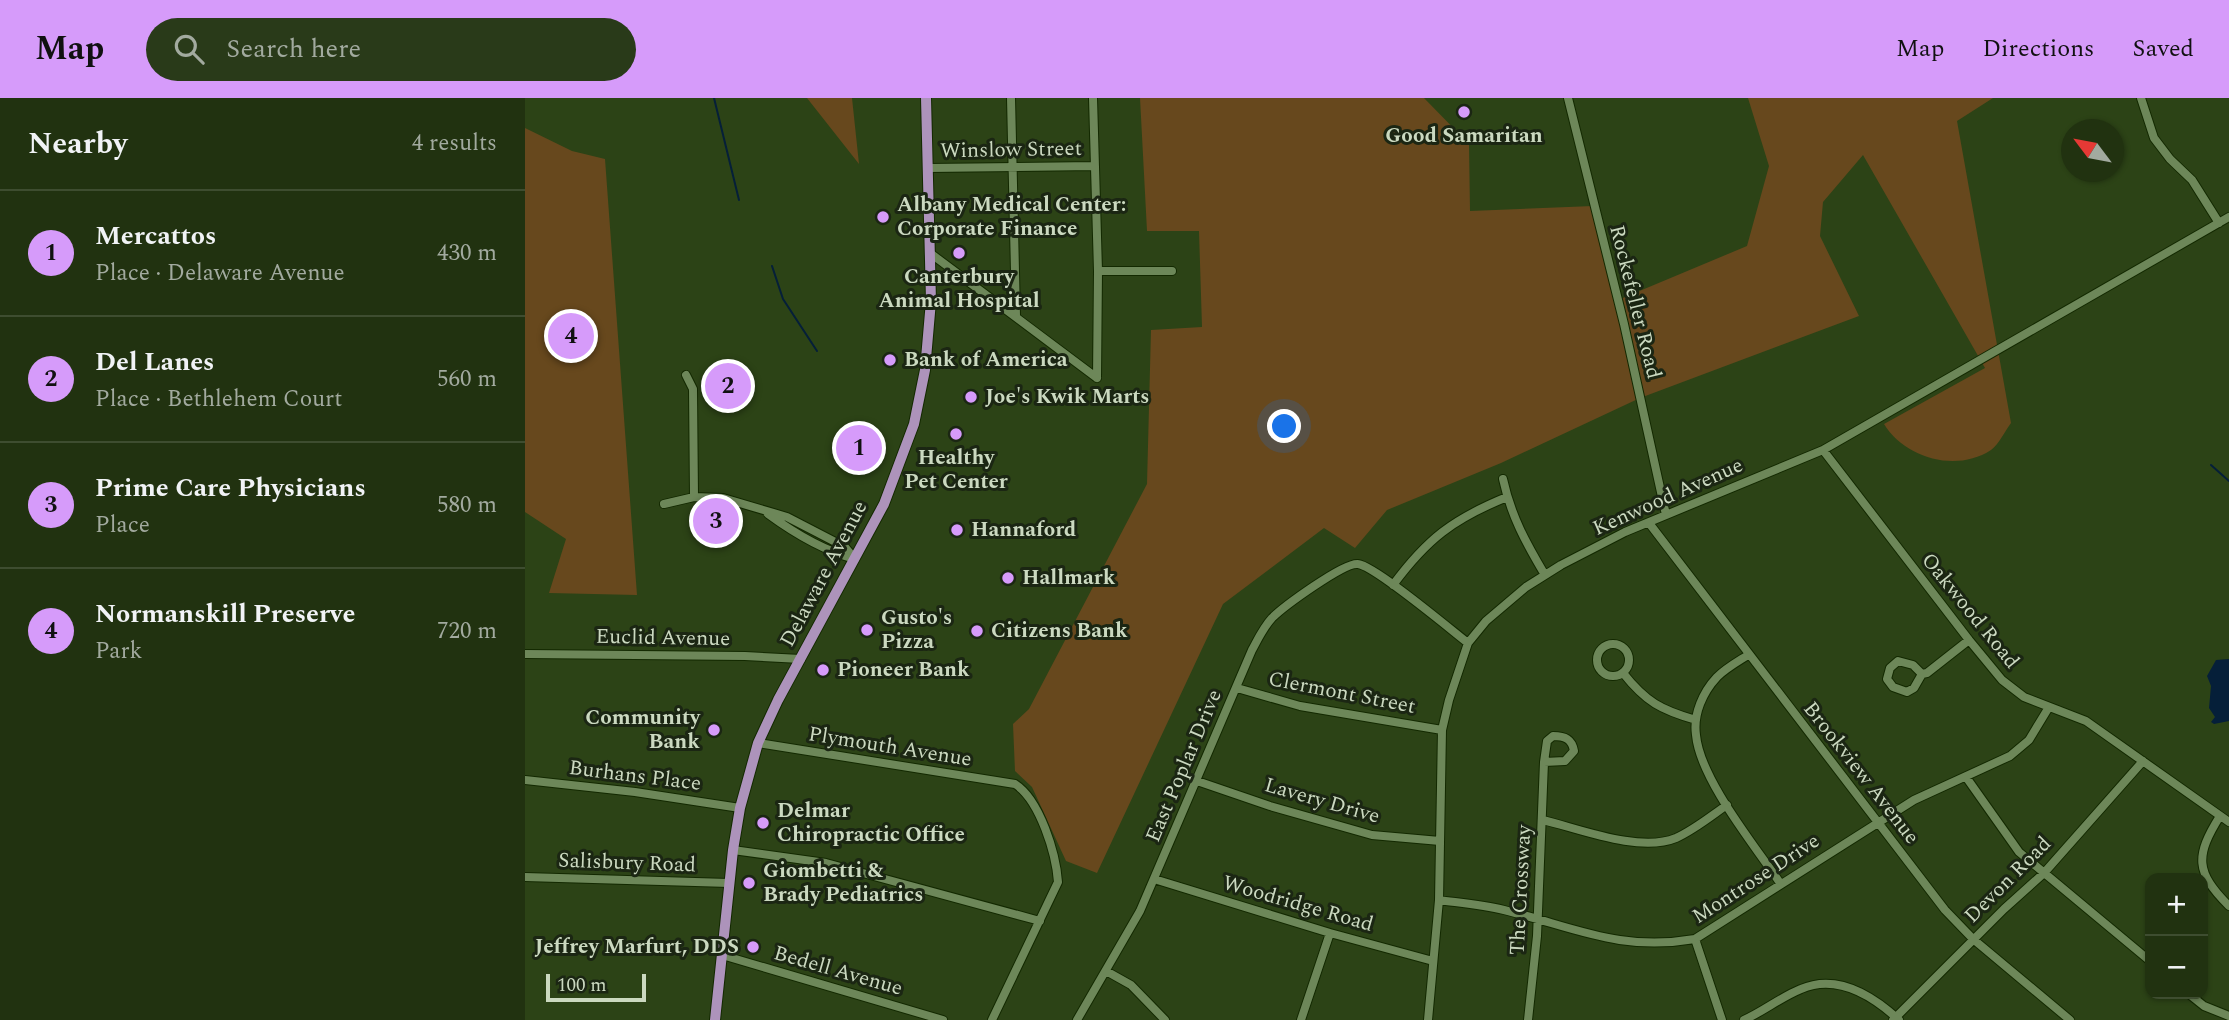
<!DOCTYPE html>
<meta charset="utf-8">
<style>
:root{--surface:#213210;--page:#293a19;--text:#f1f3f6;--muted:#a2aa9f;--line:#3e4d30;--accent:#d69bfa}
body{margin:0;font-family:Spectral,serif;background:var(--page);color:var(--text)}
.controls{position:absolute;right:21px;bottom:21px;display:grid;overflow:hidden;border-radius:14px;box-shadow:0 2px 5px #0004}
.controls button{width:63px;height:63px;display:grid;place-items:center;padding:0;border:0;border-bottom:2px solid var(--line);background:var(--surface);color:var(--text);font:35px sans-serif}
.compass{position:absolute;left:1536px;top:21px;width:63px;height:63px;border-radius:50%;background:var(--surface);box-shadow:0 2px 5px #0004;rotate:302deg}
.scale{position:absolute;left:21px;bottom:18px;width:100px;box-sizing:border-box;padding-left:7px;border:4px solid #cbd9c0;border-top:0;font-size:19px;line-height:24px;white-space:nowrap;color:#cbd9c0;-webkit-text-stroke:5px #1b2613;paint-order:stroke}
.you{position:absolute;left:760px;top:329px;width:24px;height:24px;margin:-18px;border:5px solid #fff;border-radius:50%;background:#1a73e8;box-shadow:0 0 0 10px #1a73e833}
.badge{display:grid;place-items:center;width:46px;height:46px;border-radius:50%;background:var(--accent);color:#111;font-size:23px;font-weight:700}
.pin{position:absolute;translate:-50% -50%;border:4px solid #fff;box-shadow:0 2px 7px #0006}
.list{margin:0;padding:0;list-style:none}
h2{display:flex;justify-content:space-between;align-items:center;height:91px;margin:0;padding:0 28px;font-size:30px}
h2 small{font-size:23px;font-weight:400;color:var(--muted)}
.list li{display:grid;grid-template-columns:46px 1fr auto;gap:21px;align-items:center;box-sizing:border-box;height:126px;padding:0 28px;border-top:2px solid var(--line)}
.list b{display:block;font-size:26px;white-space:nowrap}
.list p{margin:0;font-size:23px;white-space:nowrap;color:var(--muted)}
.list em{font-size:23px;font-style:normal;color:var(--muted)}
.icon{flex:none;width:38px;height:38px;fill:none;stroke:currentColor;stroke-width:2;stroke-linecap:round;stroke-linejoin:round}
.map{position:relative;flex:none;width:1704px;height:922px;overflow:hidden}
header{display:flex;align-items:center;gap:42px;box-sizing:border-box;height:98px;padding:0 35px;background:var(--accent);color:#111}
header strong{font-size:33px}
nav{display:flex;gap:38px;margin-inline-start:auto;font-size:24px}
.search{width:490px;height:63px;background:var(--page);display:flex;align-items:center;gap:18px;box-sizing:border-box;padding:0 24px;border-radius:38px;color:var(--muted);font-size:26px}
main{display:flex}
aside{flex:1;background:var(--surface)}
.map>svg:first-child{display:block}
.green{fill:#67481d}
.water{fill:#051f39}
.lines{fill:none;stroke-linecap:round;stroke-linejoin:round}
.stream{stroke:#051f39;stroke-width:2}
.minor-casing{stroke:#132900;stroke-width:10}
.major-casing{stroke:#132900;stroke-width:12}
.minor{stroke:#6d8759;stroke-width:8}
.major{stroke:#ad93bb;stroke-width:10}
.poi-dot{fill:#d69bfa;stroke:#1b2613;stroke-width:2.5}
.labels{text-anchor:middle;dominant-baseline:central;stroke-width:6;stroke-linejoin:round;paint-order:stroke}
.poi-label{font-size:21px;font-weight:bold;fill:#cbd9c0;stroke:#1b2613;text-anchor:start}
.street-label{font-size:21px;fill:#cbd9c0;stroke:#1b2613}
</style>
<header>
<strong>Map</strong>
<div class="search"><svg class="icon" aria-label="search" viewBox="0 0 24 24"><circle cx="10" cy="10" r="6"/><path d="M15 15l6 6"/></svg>Search here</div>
<nav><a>Map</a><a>Directions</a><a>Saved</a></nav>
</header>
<main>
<aside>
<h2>Nearby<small>4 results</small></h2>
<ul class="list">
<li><span class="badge">1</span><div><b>Mercattos</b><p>Place · Delaware Avenue</p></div><em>430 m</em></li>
<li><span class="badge">2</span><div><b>Del Lanes</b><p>Place · Bethlehem Court</p></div><em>560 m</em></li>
<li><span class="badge">3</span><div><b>Prime Care Physicians</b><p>Place</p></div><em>580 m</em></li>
<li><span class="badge">4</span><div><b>Normanskill Preserve</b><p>Park</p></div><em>720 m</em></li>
</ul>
</aside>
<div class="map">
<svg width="1704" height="922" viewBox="0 0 1704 922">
<rect width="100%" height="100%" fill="#2c4316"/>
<path class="green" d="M282 0H327L334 66Z
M615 0H899L944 46 945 113 1068 108 1093 202 1222 148 1244 68 1223 0H1468L1432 23 1486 325C1480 333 1474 346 1466 352 1431 375 1380 360 1359 326L1460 270 1338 57 1298 104 1295 138 1334 218 1115 300 976 365 862 412 830 450 799 430 698 506 572 775 541 763 507 689 490 673 488 626 504 611 622 386 626 232 677 229 674 133H622Z
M0 30 47 53 80 61 112 497 24 495 41 441 0 414Z"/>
<path class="water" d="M1704 561V623L1689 626 1686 624 1690 619 1684 610 1686 588 1682 578 1691 562Z"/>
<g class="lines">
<path class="stream" d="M189 0 214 102
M247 168 258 201 292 253
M1686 367 1704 383"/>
<g class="minor-casing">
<path id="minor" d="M486 0 491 217
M568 0 573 173 572 280
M1043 0 1099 226 1141 417
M1616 0 1629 40 1645 61 1667 82 1694 125
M403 70 570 68
M405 155 572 280
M573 173H647
M161 277 168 291 169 399
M1298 352 1444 542 1477 582 1499 599 1561 623 1704 724
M978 381C986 418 1001 445 1020 477
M139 406 169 399 198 400 262 419 320 449 330 461
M243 416C269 435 299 453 330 461
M1124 425 1420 812 1448 841 1545 922
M868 487C902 441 928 421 982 399
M1072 562a16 16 0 1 1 32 0a16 16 0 1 1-32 0Z
M0 556 220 558 276 561
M1223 557C1212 564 1201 570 1192 579 1178 594 1168 616 1171 637 1175 681 1230 748 1255 785
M1373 563 1388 567 1397 576 1389 590 1382 594 1368 589 1362 581 1365 570Z
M1098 575C1121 604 1136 612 1171 622
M1397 576 1402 575 1444 542
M712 590 775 608 917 632
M1028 638C1040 638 1047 641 1049 653L1040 663 1019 664 1022 643Z
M233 645 490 686C515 702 531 756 533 784L467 922
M1441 679 1494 754 1625 863
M0 682 110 694 215 710
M672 683 745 708 847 737 915 743
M1695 718C1670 758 1670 774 1704 808
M1018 722C1055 731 1115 755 1151 740 1169 732 1186 718 1202 707
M208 752 301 765 515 823
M0 779 204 785
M629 781 805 835 908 863
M914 802C936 805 958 807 979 812 1049 829 1095 854 1170 841L1389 702 1485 658 1504 642 1524 609
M1170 841 1197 922
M197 857 418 922
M581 873 606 887 640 922
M1664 896 1679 908 1704 918
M552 922 615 813 727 552C733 541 738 530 747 520 758 509 819 464 833 466 850 468 925 531 943 545
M776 922 805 835
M903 922 914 802 917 632 924 602 943 545 961 523 1001 489 1036 467 1100 434 1298 352 1704 119
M1003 922 1012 838 1019 664
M1219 922C1239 913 1256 899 1276 891 1313 875 1348 898 1374 922
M1368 922 1479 811 1519 775 1618 663"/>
</g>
<g class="major-casing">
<path id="major" d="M190 922 208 752 215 710 233 645 253 602 359 406 389 326 400 272 406 203 401 0"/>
</g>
<use href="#minor" class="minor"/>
<use href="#major" class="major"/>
</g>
<g class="poi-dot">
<circle cx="939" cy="14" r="7"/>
<circle cx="358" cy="119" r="7"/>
<circle cx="434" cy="155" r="7"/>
<circle cx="365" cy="262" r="7"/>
<circle cx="446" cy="299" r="7"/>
<circle cx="431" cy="336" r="7"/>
<circle cx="432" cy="432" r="7"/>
<circle cx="483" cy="480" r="7"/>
<circle cx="342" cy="532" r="7"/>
<circle cx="452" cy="533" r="7"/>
<circle cx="298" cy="572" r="7"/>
<circle cx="189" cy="632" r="7"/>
<circle cx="238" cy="725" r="7"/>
<circle cx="224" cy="785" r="7"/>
<circle cx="228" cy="849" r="7"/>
</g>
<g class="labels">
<g class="poi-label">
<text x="939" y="38" text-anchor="middle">Good Samaritan</text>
<text x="372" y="107">Albany Medical Center:<tspan x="372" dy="24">Corporate Finance</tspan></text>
<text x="434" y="179" text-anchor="middle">Canterbury<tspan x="434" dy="24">Animal Hospital</tspan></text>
<text x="379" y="262">Bank of America</text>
<text x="460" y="299">Joe's Kwik Marts</text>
<text x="431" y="360" text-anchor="middle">Healthy<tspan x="431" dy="24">Pet Center</tspan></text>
<text x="446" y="432">Hannaford</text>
<text x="497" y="480">Hallmark</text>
<text x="356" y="520">Gusto's<tspan x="356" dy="24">Pizza</tspan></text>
<text x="466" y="533">Citizens Bank</text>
<text x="312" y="572">Pioneer Bank</text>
<text x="175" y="620" text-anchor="end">Community<tspan x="175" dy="24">Bank</tspan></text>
<text x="252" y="713">Delmar<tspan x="252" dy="24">Chiropractic Office</tspan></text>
<text x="238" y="773">Giombetti &amp;<tspan x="238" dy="24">Brady Pediatrics</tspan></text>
<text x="214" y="849" text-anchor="end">Jeffrey Marfurt, DDS</text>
</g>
<g class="street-label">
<text transform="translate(486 52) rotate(-1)">Winslow Street</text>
<text transform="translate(1110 204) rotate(76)">Rockefeller Road</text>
<text transform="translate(1143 399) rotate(-24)">Kenwood Avenue</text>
<text transform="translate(299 476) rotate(-62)">Delaware Avenue</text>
<text transform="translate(1445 513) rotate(51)">Oakwood Road</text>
<text transform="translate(138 540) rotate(1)">Euclid Avenue</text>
<text transform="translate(817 595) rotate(11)">Clermont Street</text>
<text transform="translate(365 649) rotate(9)">Plymouth Avenue</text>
<text transform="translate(659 668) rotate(-67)">East Poplar Drive</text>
<text transform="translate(1336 675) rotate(52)">Brookview Avenue</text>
<text transform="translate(110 678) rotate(7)">Burhans Place</text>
<text transform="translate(797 703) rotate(16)">Lavery Drive</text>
<text transform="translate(102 765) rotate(2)">Salisbury Road</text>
<text transform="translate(1231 781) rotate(-33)">Montrose Drive</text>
<text transform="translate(1483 782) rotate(-45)">Devon Road</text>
<text transform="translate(996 792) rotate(-87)">The Crossway</text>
<text transform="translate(773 806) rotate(16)">Woodridge Road</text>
<text transform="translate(313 873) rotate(16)">Bedell Avenue</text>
</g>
</g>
</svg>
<div class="controls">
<button>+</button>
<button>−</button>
</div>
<svg class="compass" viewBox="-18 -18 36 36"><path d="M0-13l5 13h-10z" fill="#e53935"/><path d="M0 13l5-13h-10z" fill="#a2aa9f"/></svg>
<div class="scale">100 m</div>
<div class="you"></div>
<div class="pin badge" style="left:334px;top:350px">1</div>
<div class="pin badge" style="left:203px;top:288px">2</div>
<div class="pin badge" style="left:191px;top:423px">3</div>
<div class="pin badge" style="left:46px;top:238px">4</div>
</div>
</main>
